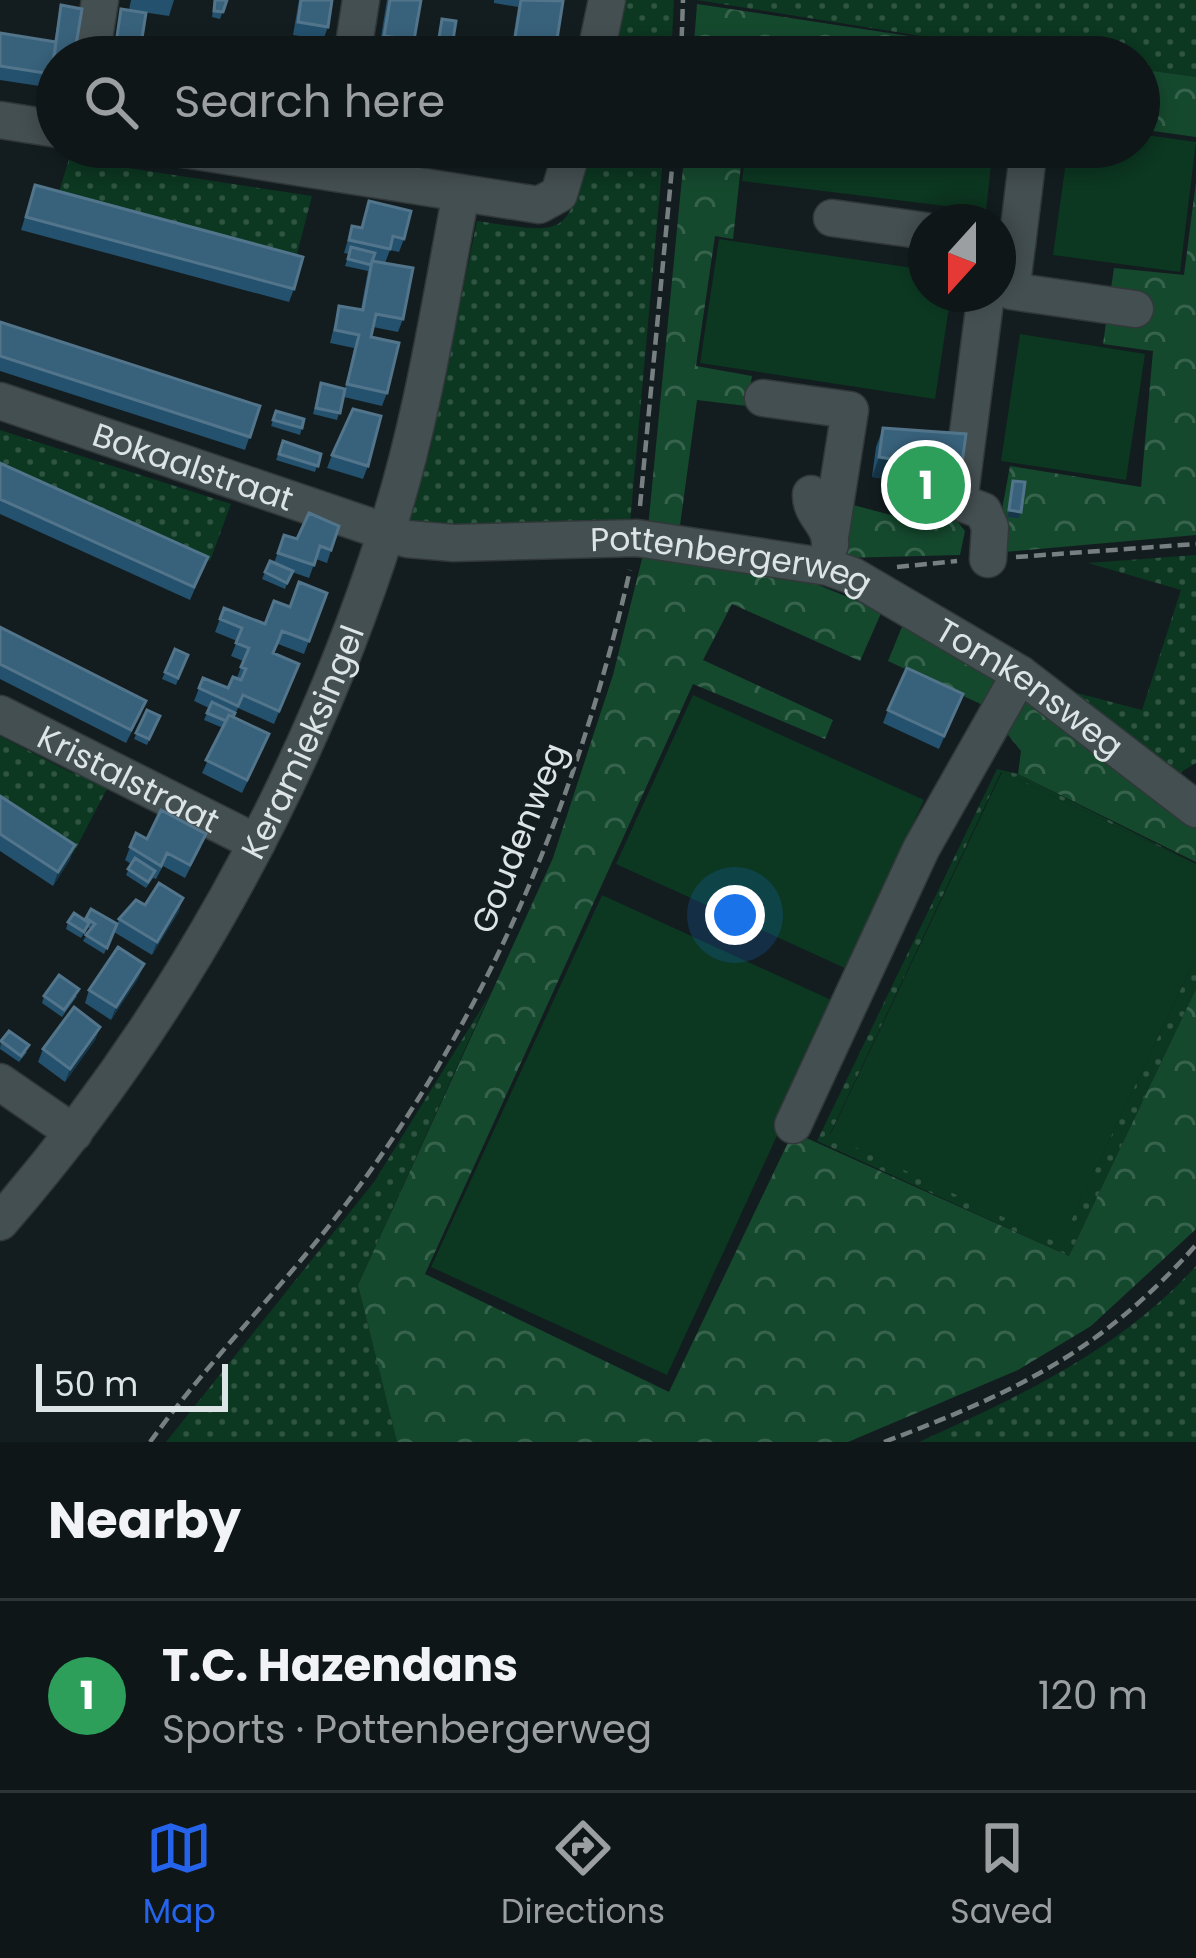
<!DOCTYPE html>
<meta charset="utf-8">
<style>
:root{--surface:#0e1617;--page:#171f20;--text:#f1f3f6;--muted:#9b9fa1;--line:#2e3536;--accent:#2563eb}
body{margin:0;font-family:Poppins,sans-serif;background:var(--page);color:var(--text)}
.compass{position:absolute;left:908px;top:204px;width:108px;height:108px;border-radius:50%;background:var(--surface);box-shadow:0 6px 18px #0003;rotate:201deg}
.scale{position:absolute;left:36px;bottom:30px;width:192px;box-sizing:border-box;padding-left:12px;border:6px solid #dde4e5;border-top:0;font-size:33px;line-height:42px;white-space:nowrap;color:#dde4e5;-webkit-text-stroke:9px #131d1f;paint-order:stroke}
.you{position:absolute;left:735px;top:915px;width:42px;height:42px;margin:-30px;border:9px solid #fff;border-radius:50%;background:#1a73e8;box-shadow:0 0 0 18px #1a73e833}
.badge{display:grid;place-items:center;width:78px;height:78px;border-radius:50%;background:var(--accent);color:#fff;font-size:39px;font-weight:700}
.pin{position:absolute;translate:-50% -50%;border:6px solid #fff;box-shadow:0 3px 12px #0006}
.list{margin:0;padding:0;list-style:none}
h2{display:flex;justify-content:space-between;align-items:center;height:156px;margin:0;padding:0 48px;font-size:51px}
h2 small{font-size:39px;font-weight:400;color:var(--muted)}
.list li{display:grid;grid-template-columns:78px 1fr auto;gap:36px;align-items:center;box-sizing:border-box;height:192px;padding:0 48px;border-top:3px solid var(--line)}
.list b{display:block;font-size:45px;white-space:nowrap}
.list p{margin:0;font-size:39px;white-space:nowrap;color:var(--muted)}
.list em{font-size:39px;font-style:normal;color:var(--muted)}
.icon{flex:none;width:66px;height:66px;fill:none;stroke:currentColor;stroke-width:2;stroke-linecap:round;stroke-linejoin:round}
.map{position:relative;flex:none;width:1196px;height:1442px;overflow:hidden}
.search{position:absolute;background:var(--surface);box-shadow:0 6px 18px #0003;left:36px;right:36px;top:36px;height:132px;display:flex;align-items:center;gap:30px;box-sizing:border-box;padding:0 42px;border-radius:66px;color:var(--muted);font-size:45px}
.sheet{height:348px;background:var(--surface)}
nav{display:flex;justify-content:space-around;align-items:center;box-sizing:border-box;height:168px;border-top:3px solid var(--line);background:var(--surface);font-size:33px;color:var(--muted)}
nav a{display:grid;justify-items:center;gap:6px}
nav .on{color:var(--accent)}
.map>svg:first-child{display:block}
.grass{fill:url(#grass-dots)}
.forest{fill:url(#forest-crowns)}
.garden{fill:#0c3721}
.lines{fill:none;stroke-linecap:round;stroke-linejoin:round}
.minor-casing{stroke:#323839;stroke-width:39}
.path{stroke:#777f81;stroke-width:4.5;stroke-dasharray:12 6;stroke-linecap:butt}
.minor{stroke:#444f52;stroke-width:36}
.wall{fill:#24516e}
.shaded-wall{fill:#153649}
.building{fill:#38617b;stroke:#52758b;stroke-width:3}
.labels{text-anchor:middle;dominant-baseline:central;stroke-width:9;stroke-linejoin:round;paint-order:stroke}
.street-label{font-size:33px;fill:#dde4e5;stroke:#131d1f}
</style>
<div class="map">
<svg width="1196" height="1442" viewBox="0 0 1196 1442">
<defs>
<pattern id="grass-dots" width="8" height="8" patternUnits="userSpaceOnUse" patternTransform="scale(3)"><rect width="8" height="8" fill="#0c3721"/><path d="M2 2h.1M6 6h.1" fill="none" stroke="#2f5441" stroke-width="1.8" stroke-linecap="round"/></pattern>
<pattern id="forest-crowns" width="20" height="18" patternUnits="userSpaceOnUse" patternTransform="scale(3)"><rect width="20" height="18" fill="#15492e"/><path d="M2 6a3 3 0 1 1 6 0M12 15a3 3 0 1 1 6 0" fill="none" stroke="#37634c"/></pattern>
</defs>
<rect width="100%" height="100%" fill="#131d1f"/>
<path class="grass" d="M617 0H674L671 57H605Z
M697 0H1196V77L1139 69V57H1052Z
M588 147H664L630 523 406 526 430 450 477 221C565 234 569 240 588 147Z
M69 159 312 196 296 258 59 192Z
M0 430 231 504 210 561 0 467Z
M1196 555V763L1168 780 1054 687 1142 710 1181 590 1088 563Z
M0 736 72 773 82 769 110 783 73 854 0 804Z
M997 769 1018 774 1196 864 1001 772 830 1134 1060 1243 1196 957V989L1069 1256 817 1141Z
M489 996 358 1285 397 1442H166L374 1182Z
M1196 1266V1442H919C1020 1396 1120 1350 1196 1266Z"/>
<path class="forest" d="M697 4 1022 53 1052 57H869L755 43 753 57H693Z
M1139 69 1196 77V137L1139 129Z
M685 147H743L733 239 715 236 696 366 752 376 747 406 697 400 679 533 648 528Z
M1196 182V535L994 553 1010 466 1141 487 1153 351 1103 344 1114 268 1184 275Z
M849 504 895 516 957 521 965 531 960 555 841 558Z
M643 555 801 578 882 611 860 661 732 604 703 660 833 720 825 739 693 684 425 1274 669 1392 793 1132 1069 1256 1196 989V1229L1091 1326 1018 1370 848 1442H397L358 1285 553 858 613 675Z
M904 622 998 674 985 706 888 661Z
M1024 698 1196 827V862L1018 774 1021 751 1005 731Z"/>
<path class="garden" d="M1139 134 1196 142 1180 272 1053 255 1068 147H1139Z
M746 147H993L986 211 742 181Z
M719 239 926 270V294H951L935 399 700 363Z
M1020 334 1145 354 1126 480 1001 461Z
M693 695 924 800 847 969 616 864Z
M1002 772 1196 864V957L1060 1244 830 1135Z
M602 895 838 1003 667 1375 431 1267Z"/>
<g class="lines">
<g class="minor-casing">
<g id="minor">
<path d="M91 57 100 0"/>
<path d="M352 57 361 0"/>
<path d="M595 57 607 0"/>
<path d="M0 120 57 129"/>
<path d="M170 147 539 205 559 194 573 147"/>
<path d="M832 218 926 231"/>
<path d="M998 241 1017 244 1011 291 1135 309"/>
<path d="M1017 244 1029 147"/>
<path d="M986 294 959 502 983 511 990 527 988 559"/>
<path d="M763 398 850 410 830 537"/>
<path id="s1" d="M0 401 407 539 454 543 637 538 828 567 853 576 1020 674 1196 809"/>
<path d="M811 494C810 515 831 523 830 545"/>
<path id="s2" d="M0 714 257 843"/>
<path d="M0 1082 74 1133"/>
<path d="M793 1125 921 849 1020 674"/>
<path id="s3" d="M0 1222C173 1023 305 785 386 533 422 423 439 308 461 194"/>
</g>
</g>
<path class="path" d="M681 57 683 0
M640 506 674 147
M1016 557 1196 544
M897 567 957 561
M150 1442C210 1359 284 1286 346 1204 488 1016 578 799 630 570
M884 1442C1014 1393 1101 1352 1196 1245"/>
<use href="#minor" class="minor"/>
</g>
<path class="wall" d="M131 0H174L169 16 129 10Z
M214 0H227L220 19 212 17Z
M299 0H332L328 27 323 40 293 35Z
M387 0H421L414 40 410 53 379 49Z
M494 0H555V52L553 57H486L490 47 511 51 518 7 494 3Z
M61 5 57 72 52 71 46 87 0 80V33L54 42Z
M442 19 453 40 451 46 437 44Z
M426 147H515L510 160Z
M35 185 294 289 289 302 21 230Z
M369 201 404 239 399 252 390 250 385 263 373 260 403 319 398 332 373 327 371 337 387 393 382 406 344 397 337 420 313 414 319 390 345 389 354 348 330 343 339 306 361 309 368 271 345 266 349 254 344 253 352 226 361 228Z
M0 322 260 406 245 450 0 371Z
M276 411 302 428 300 435 271 426Z
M883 428 959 485 952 504 895 496 897 480 872 477 876 447Z
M283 441 321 454 315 472 276 460Z
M332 455 368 466 363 479 327 468Z
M0 463 203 570 190 600 0 514Z
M339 526 327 563 316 559 309 578 292 572 285 589 262 579 270 561 274 563 284 535 297 539Z
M327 593 304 654 278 644 274 652 294 677 274 724 238 708 234 717 264 747 242 793 202 773 223 728 204 720 209 708 194 701 203 678 228 688 237 678 243 661 231 656 237 641 215 632 224 608 265 624 290 607Z
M0 627 141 714 126 743 0 679Z
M175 649 188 655 176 685 162 679Z
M963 694 939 749 883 723 888 710Z
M147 710 160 716 147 745 134 739Z
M0 796 75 845 70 859 53 886 0 851Z
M147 839 201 847 185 878 163 866 156 879 153 878 146 888 126 875 131 864 125 860 130 847Z
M145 905 179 911 152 955 114 932 104 954 83 941 90 929 88 927 81 938 66 929 68 922 85 920 91 909 117 924 119 919Z
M139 977 111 1020 85 1003 89 990Z
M44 996H77L62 1017 42 1003Z
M100 1027 95 1040 65 1082 38 1062 43 1049Z
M1 1041 27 1052 19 1062 0 1049Z"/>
<path class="shaded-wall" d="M879 457 904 461 897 480 872 477Z
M902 477 959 485 952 504 895 496Z
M1009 510 1021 512 1019 518 1007 517Z
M75 845 70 859 53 886 58 872Z
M183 898 179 911 152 955 157 942Z
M144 964 139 977 111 1020 116 1007Z
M100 1027 95 1040 65 1082 70 1069Z"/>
<path class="building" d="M215 0H227L223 12 214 11Z
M301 0H332L328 27 298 22Z
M390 0H421L414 40 384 36Z
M521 0 563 1 555 52 527 47 525 57H488L490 47 513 51Z
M61 5 82 9 74 57H57V65H53Z
M121 9 146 13 139 57H114Z
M442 19 456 21 453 40 439 38Z
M0 33 56 42 51 74 0 66Z
M35 185 303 257 294 289 26 217Z
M369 201 411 211 404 239 393 236 390 249 349 240 352 226 362 228Z
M351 247 375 253 371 265 348 259Z
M372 261 413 268 403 319 376 314 371 337 399 343 387 393 347 384 359 335 335 330 339 306 363 310Z
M0 322 260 406 250 437 0 356Z
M321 383 345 389 340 413 316 408Z
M353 409 381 416 368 466 332 455Z
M276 411 304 419 302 428 273 420Z
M883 428 966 434 959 485 902 477 904 461 879 457Z
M283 441 321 454 318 466 279 454Z
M0 463 208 557 194 587 0 499Z
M1013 481 1025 482 1021 512 1009 510Z
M309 513 339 526 331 550 320 546 314 565 278 553 284 535 297 539Z
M270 561 293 571 287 583 265 572Z
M299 582 327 593 309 641 282 631 279 639 273 653 299 664 279 711 243 695 238 706 199 688 203 678 228 688 233 677 241 680 246 669 241 667 249 648 236 643 242 628 220 619 224 608 265 624 274 601 290 607Z
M0 627 146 701 131 730 0 664Z
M175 649 188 655 178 678 165 672Z
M907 668 963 694 944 736 888 710Z
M212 702 235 713 233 717 229 715 226 721 207 713Z
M147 710 160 716 149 739 136 733Z
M229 715 269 734 247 780 206 760Z
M0 796 75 845 58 872 0 834Z
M161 810 206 834 190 865 167 853 161 866 130 847 136 833 147 839Z
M135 858 155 871 148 882 128 869Z
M159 883 183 898 157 942 119 919 136 900 145 905Z
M91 909 117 924 107 948 86 935 95 924 86 918Z
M74 913 89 923 84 932 68 922Z
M118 947 144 964 116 1007 89 990Z
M59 975 79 989 64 1010 44 996Z
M74 1007 100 1027 70 1069 43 1049Z
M9 1031 29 1045 21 1056 1 1041Z"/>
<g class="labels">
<g class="street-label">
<text stroke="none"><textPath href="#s1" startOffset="204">Bokaalstraat</textPath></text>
<text stroke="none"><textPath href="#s1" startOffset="756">Pottenbergerweg</textPath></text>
<text stroke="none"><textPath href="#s1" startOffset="1089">Tomkensweg</textPath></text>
<text stroke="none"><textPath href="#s3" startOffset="570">Keramieksingel</textPath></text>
<text stroke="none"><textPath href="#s2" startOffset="144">Kristalstraat</textPath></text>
<text transform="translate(519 838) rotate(-68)">Goudenweg</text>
</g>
</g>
</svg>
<svg class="compass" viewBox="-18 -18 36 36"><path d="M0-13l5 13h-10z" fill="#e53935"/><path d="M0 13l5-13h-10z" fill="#9b9fa1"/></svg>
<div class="scale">50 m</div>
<div class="you"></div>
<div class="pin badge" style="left:926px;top:485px;background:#2e9e5b">1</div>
<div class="search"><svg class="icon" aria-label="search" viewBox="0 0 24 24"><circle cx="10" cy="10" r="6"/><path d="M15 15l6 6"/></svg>Search here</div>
</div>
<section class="sheet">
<h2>Nearby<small></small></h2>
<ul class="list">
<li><span class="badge" style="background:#2e9e5b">1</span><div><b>T.C. Hazendans</b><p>Sports · Pottenbergerweg</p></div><em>120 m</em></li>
</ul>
</section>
<nav>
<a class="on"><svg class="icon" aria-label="map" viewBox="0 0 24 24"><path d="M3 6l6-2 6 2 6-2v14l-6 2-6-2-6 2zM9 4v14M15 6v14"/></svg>Map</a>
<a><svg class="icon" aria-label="directions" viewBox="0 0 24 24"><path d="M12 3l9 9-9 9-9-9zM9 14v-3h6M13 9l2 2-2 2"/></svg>Directions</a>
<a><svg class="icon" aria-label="saved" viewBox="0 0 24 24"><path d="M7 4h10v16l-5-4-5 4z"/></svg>Saved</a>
</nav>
